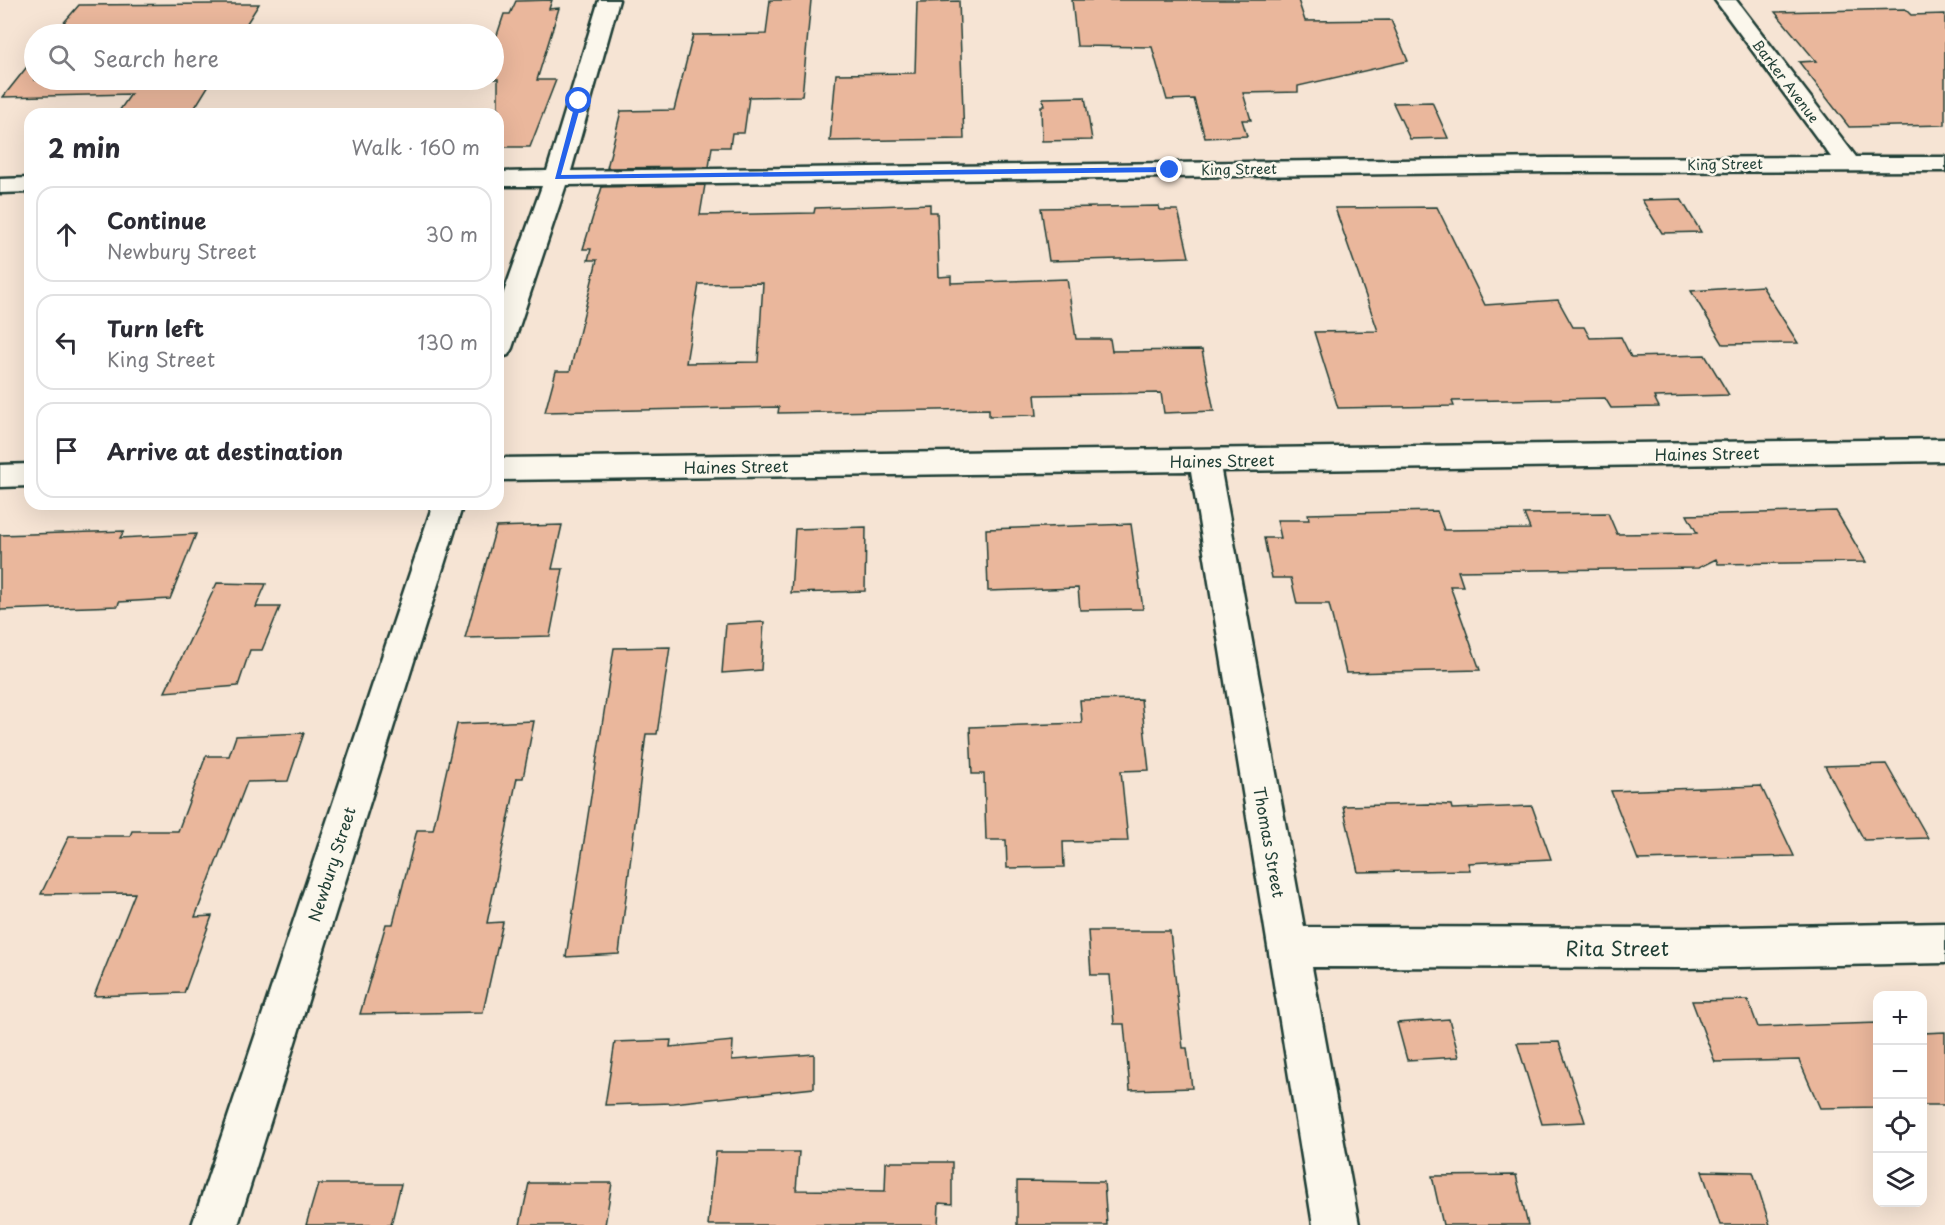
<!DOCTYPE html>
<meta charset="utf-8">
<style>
:root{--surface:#fff;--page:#f2f2f3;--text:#2b2b33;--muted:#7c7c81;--line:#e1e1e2}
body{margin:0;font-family:"Playpen Sans",sans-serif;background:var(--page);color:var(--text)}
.controls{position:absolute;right:18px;bottom:18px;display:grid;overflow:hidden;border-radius:12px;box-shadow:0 6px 24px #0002}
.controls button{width:54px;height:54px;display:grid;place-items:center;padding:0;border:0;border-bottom:2px solid var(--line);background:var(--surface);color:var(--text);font:30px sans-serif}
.stop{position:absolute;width:18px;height:18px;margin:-14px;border:4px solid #2563eb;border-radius:50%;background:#fff}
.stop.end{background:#2563eb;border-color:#fff;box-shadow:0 2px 6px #0008}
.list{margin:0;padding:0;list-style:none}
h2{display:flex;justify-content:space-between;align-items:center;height:78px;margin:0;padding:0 24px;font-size:26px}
h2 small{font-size:20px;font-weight:400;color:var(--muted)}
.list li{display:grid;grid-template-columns:39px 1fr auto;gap:18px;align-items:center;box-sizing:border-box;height:96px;margin:0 12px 12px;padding:0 12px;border:2px solid var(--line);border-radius:18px}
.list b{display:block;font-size:22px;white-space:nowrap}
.list p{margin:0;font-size:20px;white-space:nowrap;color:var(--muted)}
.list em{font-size:20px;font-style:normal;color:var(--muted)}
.icon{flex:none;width:33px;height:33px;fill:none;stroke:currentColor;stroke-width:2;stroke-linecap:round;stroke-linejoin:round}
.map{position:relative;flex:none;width:1945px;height:1225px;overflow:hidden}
.search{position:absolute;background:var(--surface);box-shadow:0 6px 24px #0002;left:24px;top:24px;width:480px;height:66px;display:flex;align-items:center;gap:15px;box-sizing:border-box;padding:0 21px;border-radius:33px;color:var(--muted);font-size:22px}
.panel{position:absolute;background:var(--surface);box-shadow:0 6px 24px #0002;left:24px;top:108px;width:480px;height:402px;border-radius:18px}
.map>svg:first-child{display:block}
.building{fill:#eab79c;stroke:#1f3d34;stroke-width:1.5;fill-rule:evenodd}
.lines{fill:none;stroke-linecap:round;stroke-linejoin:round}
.minor-casing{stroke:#1f3d34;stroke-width:5}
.minor{fill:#fbf7ec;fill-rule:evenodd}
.route{fill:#2563eb}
.labels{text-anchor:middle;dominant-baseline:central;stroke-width:5;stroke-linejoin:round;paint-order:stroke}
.far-street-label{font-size:14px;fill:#1f3d34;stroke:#fbf7ec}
.street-label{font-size:16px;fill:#1f3d34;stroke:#fbf7ec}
.near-street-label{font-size:20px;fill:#1f3d34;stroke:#fbf7ec}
</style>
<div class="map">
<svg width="1945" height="1225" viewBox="0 0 1945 1225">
<rect width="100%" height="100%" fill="#f6e4d4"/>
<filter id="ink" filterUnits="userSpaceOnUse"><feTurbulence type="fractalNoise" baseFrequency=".0167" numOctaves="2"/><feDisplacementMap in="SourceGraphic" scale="12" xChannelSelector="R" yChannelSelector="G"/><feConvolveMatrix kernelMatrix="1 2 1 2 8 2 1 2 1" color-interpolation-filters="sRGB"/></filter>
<g filter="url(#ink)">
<path class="building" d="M552 0 549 9 559 8 537 80H556L530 147H498V79H494V44L504 14H510L516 1Z
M770 0H811L802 96 749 97 744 133H732L730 147H712L709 167 607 168 621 111 674 110 693 35 766 34Z
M1072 0H1298L1305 21 1391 20 1408 61 1298 86V92L1243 93 1251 120H1242L1247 136 1205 138 1194 99 1167 100 1152 47 1077 46Z
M959 1 964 139 830 141 836 74 915 73 917 2Z
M219 4H259L240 34H54L79 5Z
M1905 9 1911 15 1945 14V125L1849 127 1799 62 1816 61 1775 12Z
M34 58V80H212L191 114H117L131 94 3 97Z
M1085 97 1092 140 1042 141 1041 106H1044L1043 98Z
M1432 102 1448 138 1410 139 1393 103Z
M705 185 700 215 814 213 815 208 930 204V212H937L939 277 951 276V283L1067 279 1076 339H1110L1112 351 1202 350 1214 411 1164 413 1161 393 1035 395 1037 415 989 416V409L778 413 779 407 545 412 556 371H570L597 260H588L591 249H583L602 187ZM763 283 758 362 686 363 699 284Z
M1681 199 1701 232 1662 233 1642 200Z
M1159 206 1160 210H1178L1189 257 1049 261 1041 208Z
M1437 207 1485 305 1558 300 1573 327H1584L1590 338 1621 337 1631 357 1705 355 1729 395 1654 397 1659 407 1611 408 1605 398 1452 401 1454 406 1338 408 1314 332 1378 331 1335 208Z
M1762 286 1798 343 1723 344 1691 291Z
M1437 511 1444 530 1530 529 1524 514 1608 513 1617 534 1697 533 1687 515 1836 511 1866 562 1718 564 1716 559 1698 568 1458 571 1463 586H1450L1480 670 1346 673 1329 604H1297L1291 578H1272L1264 538H1281L1277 520H1309L1308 514Z
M1131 524 1143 609 1080 610 1078 588 988 591 986 529Z
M562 525 552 569H563L550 636 465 638 496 527Z
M866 527 865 591 791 593 795 529Z
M124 531 120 538 196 534 170 599 119 602 118 606 0 610V535Z
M217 583 266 584 256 607H280L262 650H250L238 686 165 692Z
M764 622 761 670 722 673 726 624Z
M670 647 657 734H646L619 954 566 957 614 648Z
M1141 699 1149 770 1121 771 1128 841 1063 842 1064 867 1007 868 1006 840H986L984 774H972L970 727 1082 723 1080 700Z
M534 721 523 778H517L487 923 503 922 483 1012 360 1014 386 924H393L417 830H433L457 724Z
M304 733 288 781 247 782 195 917 212 916 184 993 94 996 135 893 41 894 69 836H130L132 831H178L206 756H229L236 736Z
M1886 764 1928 838 1864 840 1825 766Z
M1761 786 1794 856 1638 860 1611 791Z
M1429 804 1451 805 1452 809 1532 806 1551 859 1468 863 1470 870 1358 872 1343 806Z
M1088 931H1170L1183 1048H1187L1192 1088 1130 1090 1124 1024H1114L1110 975H1091Z
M1748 1000 1758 1027 1878 1023V1107L1820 1108 1799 1060 1715 1062 1692 1001Z
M1449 1019 1459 1057 1407 1060 1397 1023Z
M1945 1032V1105H1923V1033Z
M671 1040 670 1047 733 1041 732 1060 814 1054V1088L673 1103 605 1105 615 1042Z
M1559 1042 1585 1122 1542 1124 1517 1043Z
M716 1152H799L796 1190 885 1191 886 1162H952V1204L939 1203 938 1225H708Z
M1702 1171 1753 1172 1770 1225H1720Z
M1516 1175 1528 1225H1443L1432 1176Z
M1017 1181 1104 1182 1107 1225H1017Z
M529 1183H612L605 1225H520Z
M318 1184H401L391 1225H306Z"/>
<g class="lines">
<g class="minor-casing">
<path id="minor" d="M599 0H619L571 171 1550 158 1831 157 1715 0H1736L1856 157H1945V171L1550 172 566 185 512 348 508 355 498 358V309L542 186H498V172L547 171Z
M30 178V192L0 193V179Z
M1945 439V461L1221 471 1304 927 1685 928 1945 923V963L1685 968 1312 967 1359 1225H1313L1191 471 498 480V458Z
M30 464V486L0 487V465Z
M433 504H463L238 1225H192Z"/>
</g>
<use href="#minor" class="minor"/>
</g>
</g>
<path class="route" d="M576 100 582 101 561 175 1170 167 1174 170 1170 172 555 179Z"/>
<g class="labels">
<g class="far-street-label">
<text transform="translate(1786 81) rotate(53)">Barker Avenue</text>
<text transform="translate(1725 164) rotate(-1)">King Street</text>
<text transform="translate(1239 169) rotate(-1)">King Street</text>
</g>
<g class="street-label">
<text transform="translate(1707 453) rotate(-1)">Haines Street</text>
<text transform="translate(1222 460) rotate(-1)">Haines Street</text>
<text transform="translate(736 466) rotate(-1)">Haines Street</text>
<text transform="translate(1270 842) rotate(80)">Thomas Street</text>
<text transform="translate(331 864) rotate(-72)">Newbury Street</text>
</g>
<g class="near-street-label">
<text x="1617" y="948">Rita Street</text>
</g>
</g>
</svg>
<div class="controls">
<button>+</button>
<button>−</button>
<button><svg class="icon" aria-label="locate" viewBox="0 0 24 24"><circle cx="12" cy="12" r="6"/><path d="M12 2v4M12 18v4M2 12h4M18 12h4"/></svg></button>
<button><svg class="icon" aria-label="layers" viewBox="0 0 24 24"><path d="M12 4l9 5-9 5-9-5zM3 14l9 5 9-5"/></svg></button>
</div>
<div class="stop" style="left:579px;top:101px"></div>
<div class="stop end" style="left:1170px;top:170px"></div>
<div class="search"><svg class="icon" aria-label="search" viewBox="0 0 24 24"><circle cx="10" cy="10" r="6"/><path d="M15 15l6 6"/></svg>Search here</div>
<section class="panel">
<h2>2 min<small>Walk · 160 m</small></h2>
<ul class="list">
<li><svg class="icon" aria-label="ahead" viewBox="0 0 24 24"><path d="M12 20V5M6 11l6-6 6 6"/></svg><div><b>Continue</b><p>Newbury Street</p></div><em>30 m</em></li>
<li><svg class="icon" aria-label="left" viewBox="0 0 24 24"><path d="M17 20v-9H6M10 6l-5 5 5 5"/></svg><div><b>Turn left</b><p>King Street</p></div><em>130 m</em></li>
<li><svg class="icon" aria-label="arrive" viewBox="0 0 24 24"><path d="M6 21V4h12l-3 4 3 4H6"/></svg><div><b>Arrive at destination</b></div></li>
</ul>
</section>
</div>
